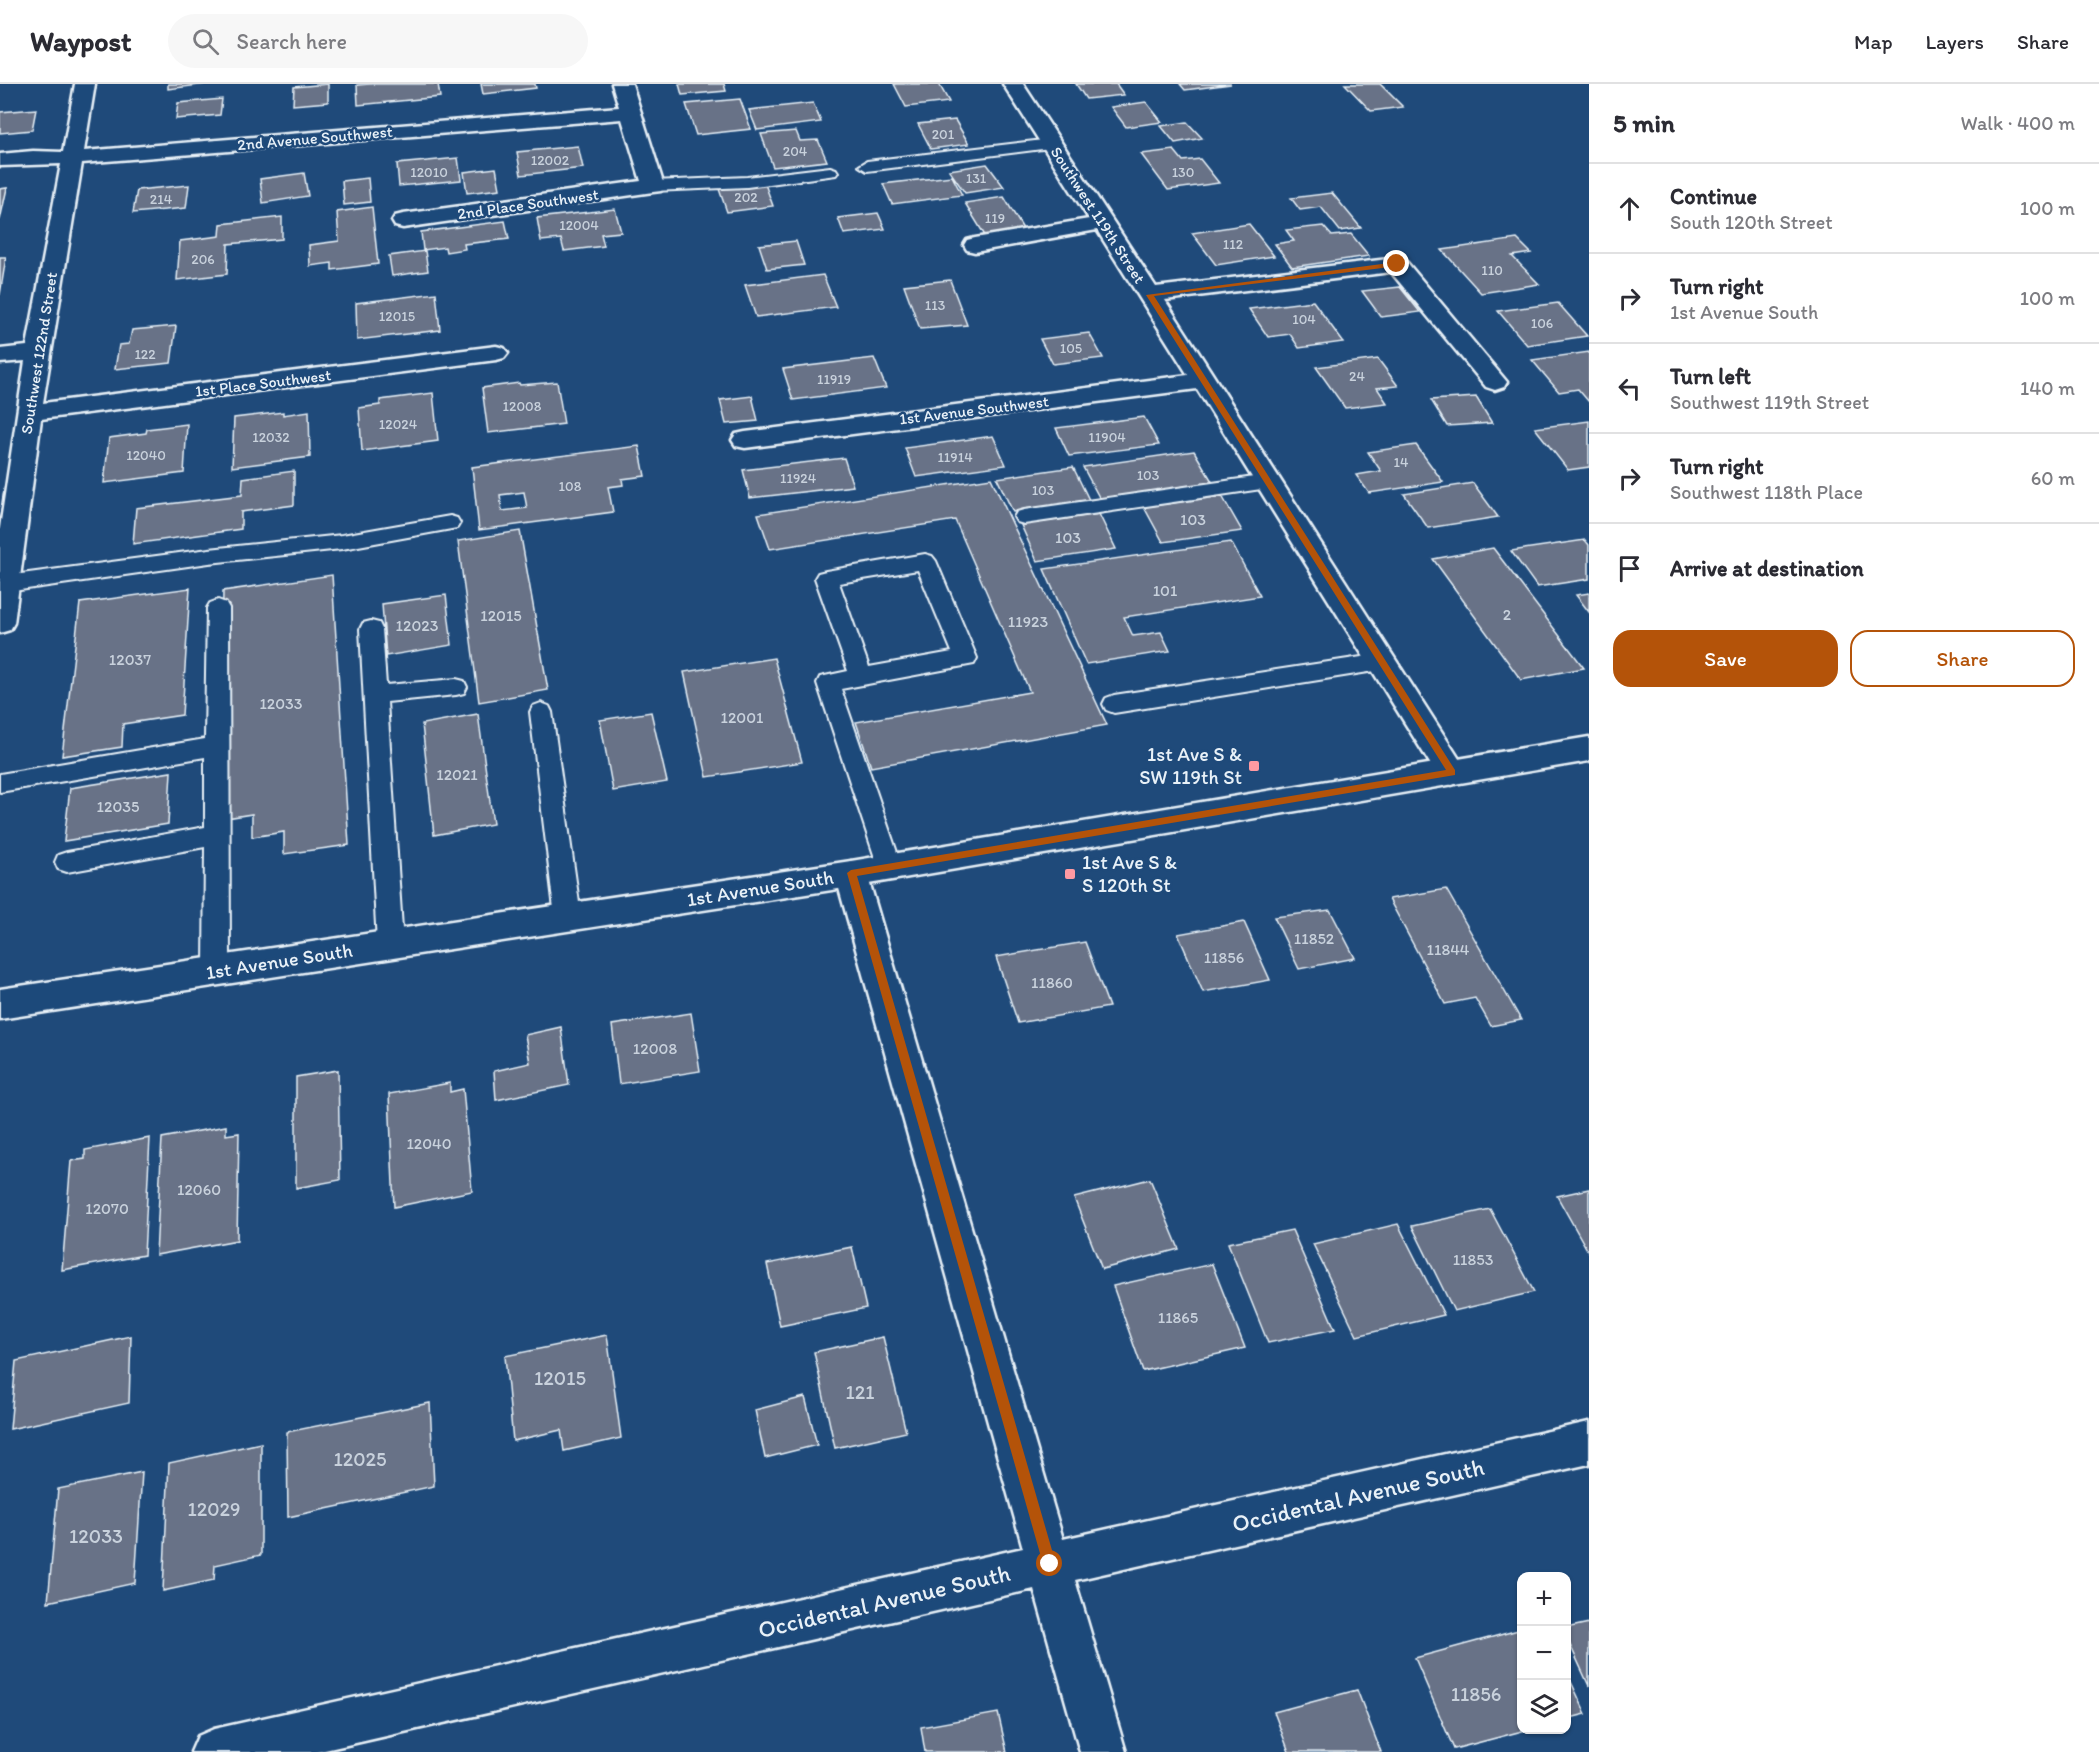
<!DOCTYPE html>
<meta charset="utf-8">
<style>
:root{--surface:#fff;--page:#f7f7f7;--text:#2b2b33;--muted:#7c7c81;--line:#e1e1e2;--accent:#b45309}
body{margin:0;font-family:Itim,sans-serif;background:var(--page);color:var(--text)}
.controls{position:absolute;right:18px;bottom:18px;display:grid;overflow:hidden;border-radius:12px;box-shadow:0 2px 4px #0004}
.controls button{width:54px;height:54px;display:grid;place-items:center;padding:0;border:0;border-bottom:2px solid var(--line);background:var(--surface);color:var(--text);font:30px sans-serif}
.stop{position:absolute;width:18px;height:18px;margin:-14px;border:4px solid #b45309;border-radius:50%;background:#fff}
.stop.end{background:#b45309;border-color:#fff;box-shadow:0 2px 6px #0008}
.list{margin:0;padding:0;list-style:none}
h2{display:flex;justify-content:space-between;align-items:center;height:78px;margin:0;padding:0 24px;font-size:26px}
h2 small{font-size:20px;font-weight:400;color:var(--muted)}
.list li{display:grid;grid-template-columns:39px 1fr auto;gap:18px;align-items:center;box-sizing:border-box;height:90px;padding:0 24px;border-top:2px solid var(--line)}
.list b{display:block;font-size:22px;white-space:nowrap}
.list p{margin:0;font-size:20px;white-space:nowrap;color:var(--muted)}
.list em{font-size:20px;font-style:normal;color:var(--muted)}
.actions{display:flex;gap:12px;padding:18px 24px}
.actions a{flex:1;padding:14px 0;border:2px solid var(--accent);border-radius:18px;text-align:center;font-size:21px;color:var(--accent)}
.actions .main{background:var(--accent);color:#fff}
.icon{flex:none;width:33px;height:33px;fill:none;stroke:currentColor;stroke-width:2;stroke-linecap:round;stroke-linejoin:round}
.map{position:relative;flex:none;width:1589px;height:1668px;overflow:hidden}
header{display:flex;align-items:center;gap:36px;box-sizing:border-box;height:84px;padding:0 30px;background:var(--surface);border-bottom:2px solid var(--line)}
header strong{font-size:28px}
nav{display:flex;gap:33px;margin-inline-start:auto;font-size:21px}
.search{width:420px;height:54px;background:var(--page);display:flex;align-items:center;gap:15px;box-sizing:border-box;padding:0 21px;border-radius:33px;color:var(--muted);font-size:22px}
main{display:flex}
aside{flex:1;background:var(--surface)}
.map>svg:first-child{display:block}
.building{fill:#677287;stroke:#e8f1f8;stroke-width:1.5;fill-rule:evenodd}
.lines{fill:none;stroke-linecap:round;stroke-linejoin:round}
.service-casing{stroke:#e8f1f8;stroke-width:4}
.minor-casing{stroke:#e8f1f8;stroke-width:5}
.secondary-casing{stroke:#e8f1f8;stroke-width:5}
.service{fill:#1f4a7a;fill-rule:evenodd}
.minor{fill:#1f4a7a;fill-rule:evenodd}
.secondary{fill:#1f4a7a;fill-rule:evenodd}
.route{fill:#b45309}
.poi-dot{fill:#ff9aa2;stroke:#1f4a7a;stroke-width:2}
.labels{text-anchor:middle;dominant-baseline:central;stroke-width:5;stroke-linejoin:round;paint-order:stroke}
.far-number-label{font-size:14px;fill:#c8d1dc}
.far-street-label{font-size:16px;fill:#e8f1f8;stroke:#1f4a7a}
.number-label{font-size:16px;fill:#c8d1dc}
.poi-label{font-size:20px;fill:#e8f1f8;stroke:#1f4a7a;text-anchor:end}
.street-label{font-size:20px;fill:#e8f1f8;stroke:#1f4a7a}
.near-number-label{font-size:20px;fill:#c8d1dc}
.near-street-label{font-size:24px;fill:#e8f1f8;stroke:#1f4a7a}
</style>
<header>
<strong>Waypost</strong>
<div class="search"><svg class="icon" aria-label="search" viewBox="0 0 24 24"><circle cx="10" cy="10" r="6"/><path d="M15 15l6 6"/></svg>Search here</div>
<nav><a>Map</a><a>Layers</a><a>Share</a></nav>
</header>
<main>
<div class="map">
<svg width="1589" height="1668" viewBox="0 0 1589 1668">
<rect width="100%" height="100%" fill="#1f4a7a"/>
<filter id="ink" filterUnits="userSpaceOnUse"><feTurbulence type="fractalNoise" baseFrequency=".0167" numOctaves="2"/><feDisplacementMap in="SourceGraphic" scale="12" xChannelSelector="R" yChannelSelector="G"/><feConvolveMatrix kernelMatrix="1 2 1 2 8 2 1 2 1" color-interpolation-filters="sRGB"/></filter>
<g filter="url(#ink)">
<path class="building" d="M168 0H207L168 5Z
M328 0V18L293 21 294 3Z
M370 0H438L440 13 358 21 357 1Z
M481 0H535L536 4 483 10Z
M679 0H724L726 7 682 11Z
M894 0H939L949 18 906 23Z
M1076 0H1116L1124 11 1086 15Z
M1180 0H1231L1185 6Z
M1345 0H1380L1403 23 1371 27Z
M222 15 220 31 176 35 178 19Z
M740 15 751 45 696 51 686 20Z
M1146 18 1162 38 1126 43 1111 23Z
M813 19 821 38 757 46 749 26Z
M36 25 32 46 0 49V28Z
M955 36 969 60 931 65 918 40Z
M1187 38 1202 54 1175 59 1161 42Z
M796 47 800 57 818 56 827 77 773 83 761 50Z
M578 62 583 84 521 91 517 68Z
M1174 66 1183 77 1200 75 1219 99 1168 106 1141 70Z
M458 74 461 96 399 102 397 80Z
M987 80 1004 103 965 109 949 86Z
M496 84 500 105 467 109 464 88Z
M304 89 308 112 263 119 260 95Z
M952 92 962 111 892 120 883 100Z
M368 94 370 118 344 121 342 97Z
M765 100 773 122 727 128 719 105Z
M189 101 186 124 133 129 137 106Z
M7 104 0 136V105Z
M1332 109 1361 144 1340 147 1321 123 1300 126 1291 114Z
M1004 113 1026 150 987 155 965 119Z
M372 123 378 180 332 186V179L310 182 309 161 339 157 337 128Z
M615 125 621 148 601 150 604 162 564 167 561 155 541 157 537 134Z
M878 129 885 145 844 150 838 134Z
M282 133V155L228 160 227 190 177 196 180 157 220 152 221 140Z
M505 137 509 155 464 160 465 165 446 168 445 163 423 166 421 148Z
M1249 140 1274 172 1216 181 1192 149Z
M1323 142 1332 152 1351 150 1369 172 1292 183 1275 160 1294 157 1286 146Z
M1517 155 1531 169 1512 172 1539 200 1481 209 1442 166Z
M796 157 804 181 767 185 759 161Z
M425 167 428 187 392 192 389 172Z
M0 173H6L0 211Z
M823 191 836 223 756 233 745 201Z
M950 196 967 241 920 245 904 201Z
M1400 203 1420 228 1381 233 1362 207Z
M436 209 440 246 357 256 356 219Z
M1313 217 1343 258 1299 264 1290 250 1268 253 1249 225Z
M1558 219 1587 252 1527 261 1498 227Z
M176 242 171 279 115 285 119 261 129 260 132 246Z
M1089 249 1103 274 1053 280 1040 255Z
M1589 268V318L1578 305 1559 308 1532 276Z
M874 274 886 304 793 316 783 285Z
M1378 275 1398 302 1377 304 1387 319 1345 324 1316 283Z
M557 298 564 340 488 349 482 304 519 299 520 301Z
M433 309 438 357 362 367 359 324 380 321V316Z
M752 312 758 337 726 340 720 316Z
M1476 313 1492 339 1447 342 1431 316Z
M309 327 310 373 232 383 234 334 283 328V331Z
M1144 333 1159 361 1069 372 1056 344Z
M1589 337V383L1568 386 1535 344Z
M187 340 184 389 104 399 109 354 146 349 147 345Z
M993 352 1006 381 916 393 905 364Z
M1416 361 1443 398 1369 409 1356 391 1381 387 1368 368Z
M639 362 645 392 622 395 623 401 608 403 613 428 479 446 472 383ZM524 408 527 424 502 427 500 411Z
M1194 367 1213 399 1100 415 1083 383Z
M844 374 853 402 750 414 743 386Z
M1073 383 1090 418 1013 428 997 394Z
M294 387V421L241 428V445L133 460 136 424 242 411 243 394Z
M991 394 1107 641 871 683 856 638 1030 608 955 436 770 465 758 430Z
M1473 399 1498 433 1428 444 1404 410Z
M1222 412 1242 447 1163 458 1144 423Z
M1099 430 1116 465 1037 477 1021 441Z
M520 447 548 606 479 618 458 457Z
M1585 456 1589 461V495L1537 503 1511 467Z
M1231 458 1260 512 1124 533 1133 552 1161 548 1170 567 1086 580 1044 485Z
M1493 464 1584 584 1521 596 1433 475Z
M332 491 349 761 284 770V748L252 753V730L220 735 223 507Z
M190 504 182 631 123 640 122 663 62 672 80 519Z
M1589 509V528L1576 511Z
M446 511 452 561 386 572 382 520Z
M774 574 802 678 707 693 684 588Z
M651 628 667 698 613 707 600 636Z
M478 630 493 740 434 751 422 640Z
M171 688 168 740 64 757 70 704Z
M1446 805 1521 936 1491 942 1475 914 1445 920 1389 815Z
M1330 826 1355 874 1299 885 1274 833Z
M1244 838 1270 896 1203 908 1178 850Z
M1085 858 1109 923 1018 939 996 873Z
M691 929 700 987 619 1000 612 941Z
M561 943 569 1001 496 1016 494 987 530 979 525 951Z
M338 986 340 1096 296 1104V993Z
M450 999V1008L463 1005 472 1107 394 1123 389 1010Z
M226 1042V1051L239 1049 237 1156 156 1171 162 1054Z
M150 1054 144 1171 62 1186 71 1077 85 1075V1066Z
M1150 1095 1179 1165 1102 1185 1074 1114Z
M1589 1105V1169L1557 1112Z
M1490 1125 1534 1208 1454 1227 1412 1142Z
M1398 1140 1444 1231 1357 1252 1313 1160Z
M1292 1146 1335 1245 1268 1259 1228 1159Z
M852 1163 866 1224 780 1242 767 1180Z
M1212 1180 1245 1264 1143 1287 1113 1202Z
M607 1251 621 1354 564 1367 561 1346 513 1357 505 1272Z
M131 1252 129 1319 10 1345 16 1277Z
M883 1253 906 1348 835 1364 814 1268Z
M805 1313 817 1361 765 1374 755 1326Z
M430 1319 434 1402 288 1433 287 1348Z
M261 1359V1471L215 1481 214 1496 163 1507 169 1379Z
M142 1388 135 1499 48 1518 58 1405Z
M1589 1539V1602L1566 1552V1544Z
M1522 1545V1646H1526L1454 1665 1415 1574Z
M1566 1587 1586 1630 1566 1635Z
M1357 1606 1381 1668H1289L1274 1628Z
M998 1629 1007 1668H925L921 1643Z"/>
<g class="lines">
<g class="service-casing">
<path id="service" d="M1052 55 1058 57 1060 60 1058 63 867 87 859 82 867 77Z
M830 83 836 85 838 88 836 91 747 103 653 107 645 102 653 97 747 93Z
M1268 391 1275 393 1278 398 1275 403 1024 440 1017 438 1014 433 1017 428 1024 426Z
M450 432 457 434 460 439 457 444 342 465 209 479 6 508 0 506V494L6 492 209 465 342 451Z
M925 470 932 472 936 477 977 574 974 580 841 605 902 783 899 790 890 793 881 790 878 783 817 599 820 593 848 587 815 494 818 489 826 487ZM918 486 952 568 869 583 839 499Z
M218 516 226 519 229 524 230 887 226 895 217 898 208 895 204 887 205 763 67 788 58 785 55 778 58 771 67 768 205 743V673L0 708V690L205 655 207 524 210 519Z
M371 537 379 539 382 545 386 601 456 595 464 597 467 603 464 609 456 611 387 618 403 860 399 868 390 871 381 868 377 860 360 545 363 539Z
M1381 570 1389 572 1392 578 1389 584 1381 586 1114 629 1106 626 1103 620 1106 614 1114 611Z
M541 619 549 622 552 628 581 833 577 841 568 844 559 841 555 833 530 628 533 622Z"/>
</g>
<g class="minor-casing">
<path id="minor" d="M75 0H95L84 67 619 23 612 0H632L664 102 661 107 653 108 403 144 395 142 392 137 395 132 403 130 641 97 622 35 82 79 43 319 496 262 504 264 508 269 504 274 496 276 41 335 14 539 10 546 0 549V444L25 277 0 279V265L27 262 61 80 0 82V70L33 67 63 68Z
M1003 0H1023L1156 203 1397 174 1405 176 1507 298 1504 303 1495 306 1486 303 1391 188 1165 216 1463 681 1467 689 1463 697 1452 701 1441 697 1197 305 745 364 736 362 732 356 736 350 745 348 1188 291 1097 146 975 168 967 166 964 161 967 156 975 154 1089 135Z
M851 777 862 781 867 790 1063 1455 1589 1338V1380L1075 1496 1126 1668H1080L1034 1505 316 1668H191L198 1652 214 1645 1023 1464 835 790 840 781Z"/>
</g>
<g class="secondary-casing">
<path id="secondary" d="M1589 653V677L851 803 0 935V905L851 777Z"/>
</g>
<use href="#service" class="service"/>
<use href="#minor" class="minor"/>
<use href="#secondary" class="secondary"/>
</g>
</g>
<path class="route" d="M1397 178 1399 182 1154 212 1455 686V691L857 792 1056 1480 1054 1485 1050 1486 1045 1485 1043 1480 847 789 851 786 1446 686 1146 211Z"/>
<g class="poi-dot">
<rect x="1248" y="676" width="12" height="12" rx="3"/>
<rect x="1064" y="784" width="12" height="12" rx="3"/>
</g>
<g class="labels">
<g class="far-number-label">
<text x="943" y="50">201</text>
<text x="795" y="67">204</text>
<text x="550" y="76">12002</text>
<text x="429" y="88">12010</text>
<text x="1183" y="88">130</text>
<text x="976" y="94">131</text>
<text x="746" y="113">202</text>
<text x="161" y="115">214</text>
<text x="995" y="134">119</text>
<text x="579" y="141">12004</text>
<text x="1233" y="160">112</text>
<text x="203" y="175">206</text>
<text x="1492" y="186">110</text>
<text x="935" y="221">113</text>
<text x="397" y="232">12015</text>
<text x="1304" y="235">104</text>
<text x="1542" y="239">106</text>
<text x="1071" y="264">105</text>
<text x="145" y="270">122</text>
<text x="1357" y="292">24</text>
<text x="834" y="295">11919</text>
<text x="522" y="322">12008</text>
<text x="398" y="340">12024</text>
<text x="271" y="353">12032</text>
<text x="1107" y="353">11904</text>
<text x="146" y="371">12040</text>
<text x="955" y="373">11914</text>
<text x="1401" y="378">14</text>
<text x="1148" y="391">103</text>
<text x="798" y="394">11924</text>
<text x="570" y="402">108</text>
<text x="1043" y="406">103</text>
</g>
<g class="far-street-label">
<text transform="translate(315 54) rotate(-5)">2nd Avenue Southwest</text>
<text transform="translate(528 120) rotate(-8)">2nd Place Southwest</text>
<text transform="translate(1098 131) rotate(57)">Southwest 119th Street</text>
<text transform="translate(39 269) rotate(-81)">Southwest 122nd Street</text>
<text transform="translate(263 299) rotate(-7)">1st Place Southwest</text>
<text transform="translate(974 326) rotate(-7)">1st Avenue Southwest</text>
</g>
<g class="number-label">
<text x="1193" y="435">103</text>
<text x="1068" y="453">103</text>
<text x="1165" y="506">101</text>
<text x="1507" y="530">2</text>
<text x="501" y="531">12015</text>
<text x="1028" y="537">11923</text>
<text x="417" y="541">12023</text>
<text x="130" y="575">12037</text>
<text x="281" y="619">12033</text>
<text x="742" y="633">12001</text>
<text x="457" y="690">12021</text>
<text x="118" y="722">12035</text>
<text x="1314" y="854">11852</text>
<text x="1448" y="865">11844</text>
<text x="1224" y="873">11856</text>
<text x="1052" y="898">11860</text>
<text x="655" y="964">12008</text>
<text x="429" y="1059">12040</text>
<text x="199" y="1105">12060</text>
<text x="107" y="1124">12070</text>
<text x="1473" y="1175">11853</text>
<text x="1178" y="1233">11865</text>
</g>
<g class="poi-label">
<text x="1242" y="670">1st Ave S &amp;<tspan x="1242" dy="23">SW 119th St</tspan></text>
<text x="1082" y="778" text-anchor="start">1st Ave S &amp;<tspan x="1082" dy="23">S 120th St</tspan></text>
</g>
<g class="street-label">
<text transform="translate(760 804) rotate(-9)">1st Avenue South</text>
<text transform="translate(279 877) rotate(-9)">1st Avenue South</text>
</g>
<g class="near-number-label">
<text x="560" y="1294">12015</text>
<text x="860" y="1308">121</text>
<text x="360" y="1375">12025</text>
<text x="214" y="1425">12029</text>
<text x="96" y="1452">12033</text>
<text x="1476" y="1610">11856</text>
</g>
<g class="near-street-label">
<text transform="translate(1358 1411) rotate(-13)">Occidental Avenue South</text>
<text transform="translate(884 1517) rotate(-13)">Occidental Avenue South</text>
</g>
</g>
</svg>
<div class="controls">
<button>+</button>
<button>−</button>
<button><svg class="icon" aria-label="layers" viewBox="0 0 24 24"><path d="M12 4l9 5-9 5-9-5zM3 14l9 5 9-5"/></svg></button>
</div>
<div class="stop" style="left:1050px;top:1480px"></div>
<div class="stop end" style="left:1397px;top:180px"></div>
</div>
<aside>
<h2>5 min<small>Walk · 400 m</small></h2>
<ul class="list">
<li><svg class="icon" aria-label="ahead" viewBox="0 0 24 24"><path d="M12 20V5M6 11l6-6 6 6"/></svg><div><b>Continue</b><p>South 120th Street</p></div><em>100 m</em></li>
<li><svg class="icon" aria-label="right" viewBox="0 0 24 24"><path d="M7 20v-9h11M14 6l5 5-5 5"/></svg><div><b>Turn right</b><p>1st Avenue South</p></div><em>100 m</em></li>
<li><svg class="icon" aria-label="left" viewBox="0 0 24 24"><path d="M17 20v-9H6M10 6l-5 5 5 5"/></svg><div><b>Turn left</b><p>Southwest 119th Street</p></div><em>140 m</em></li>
<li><svg class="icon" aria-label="right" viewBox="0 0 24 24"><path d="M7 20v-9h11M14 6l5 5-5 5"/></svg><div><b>Turn right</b><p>Southwest 118th Place</p></div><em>60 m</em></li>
<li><svg class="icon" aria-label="arrive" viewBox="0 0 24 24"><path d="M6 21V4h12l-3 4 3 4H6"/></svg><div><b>Arrive at destination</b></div></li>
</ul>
<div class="actions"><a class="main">Save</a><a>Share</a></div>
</aside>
</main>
